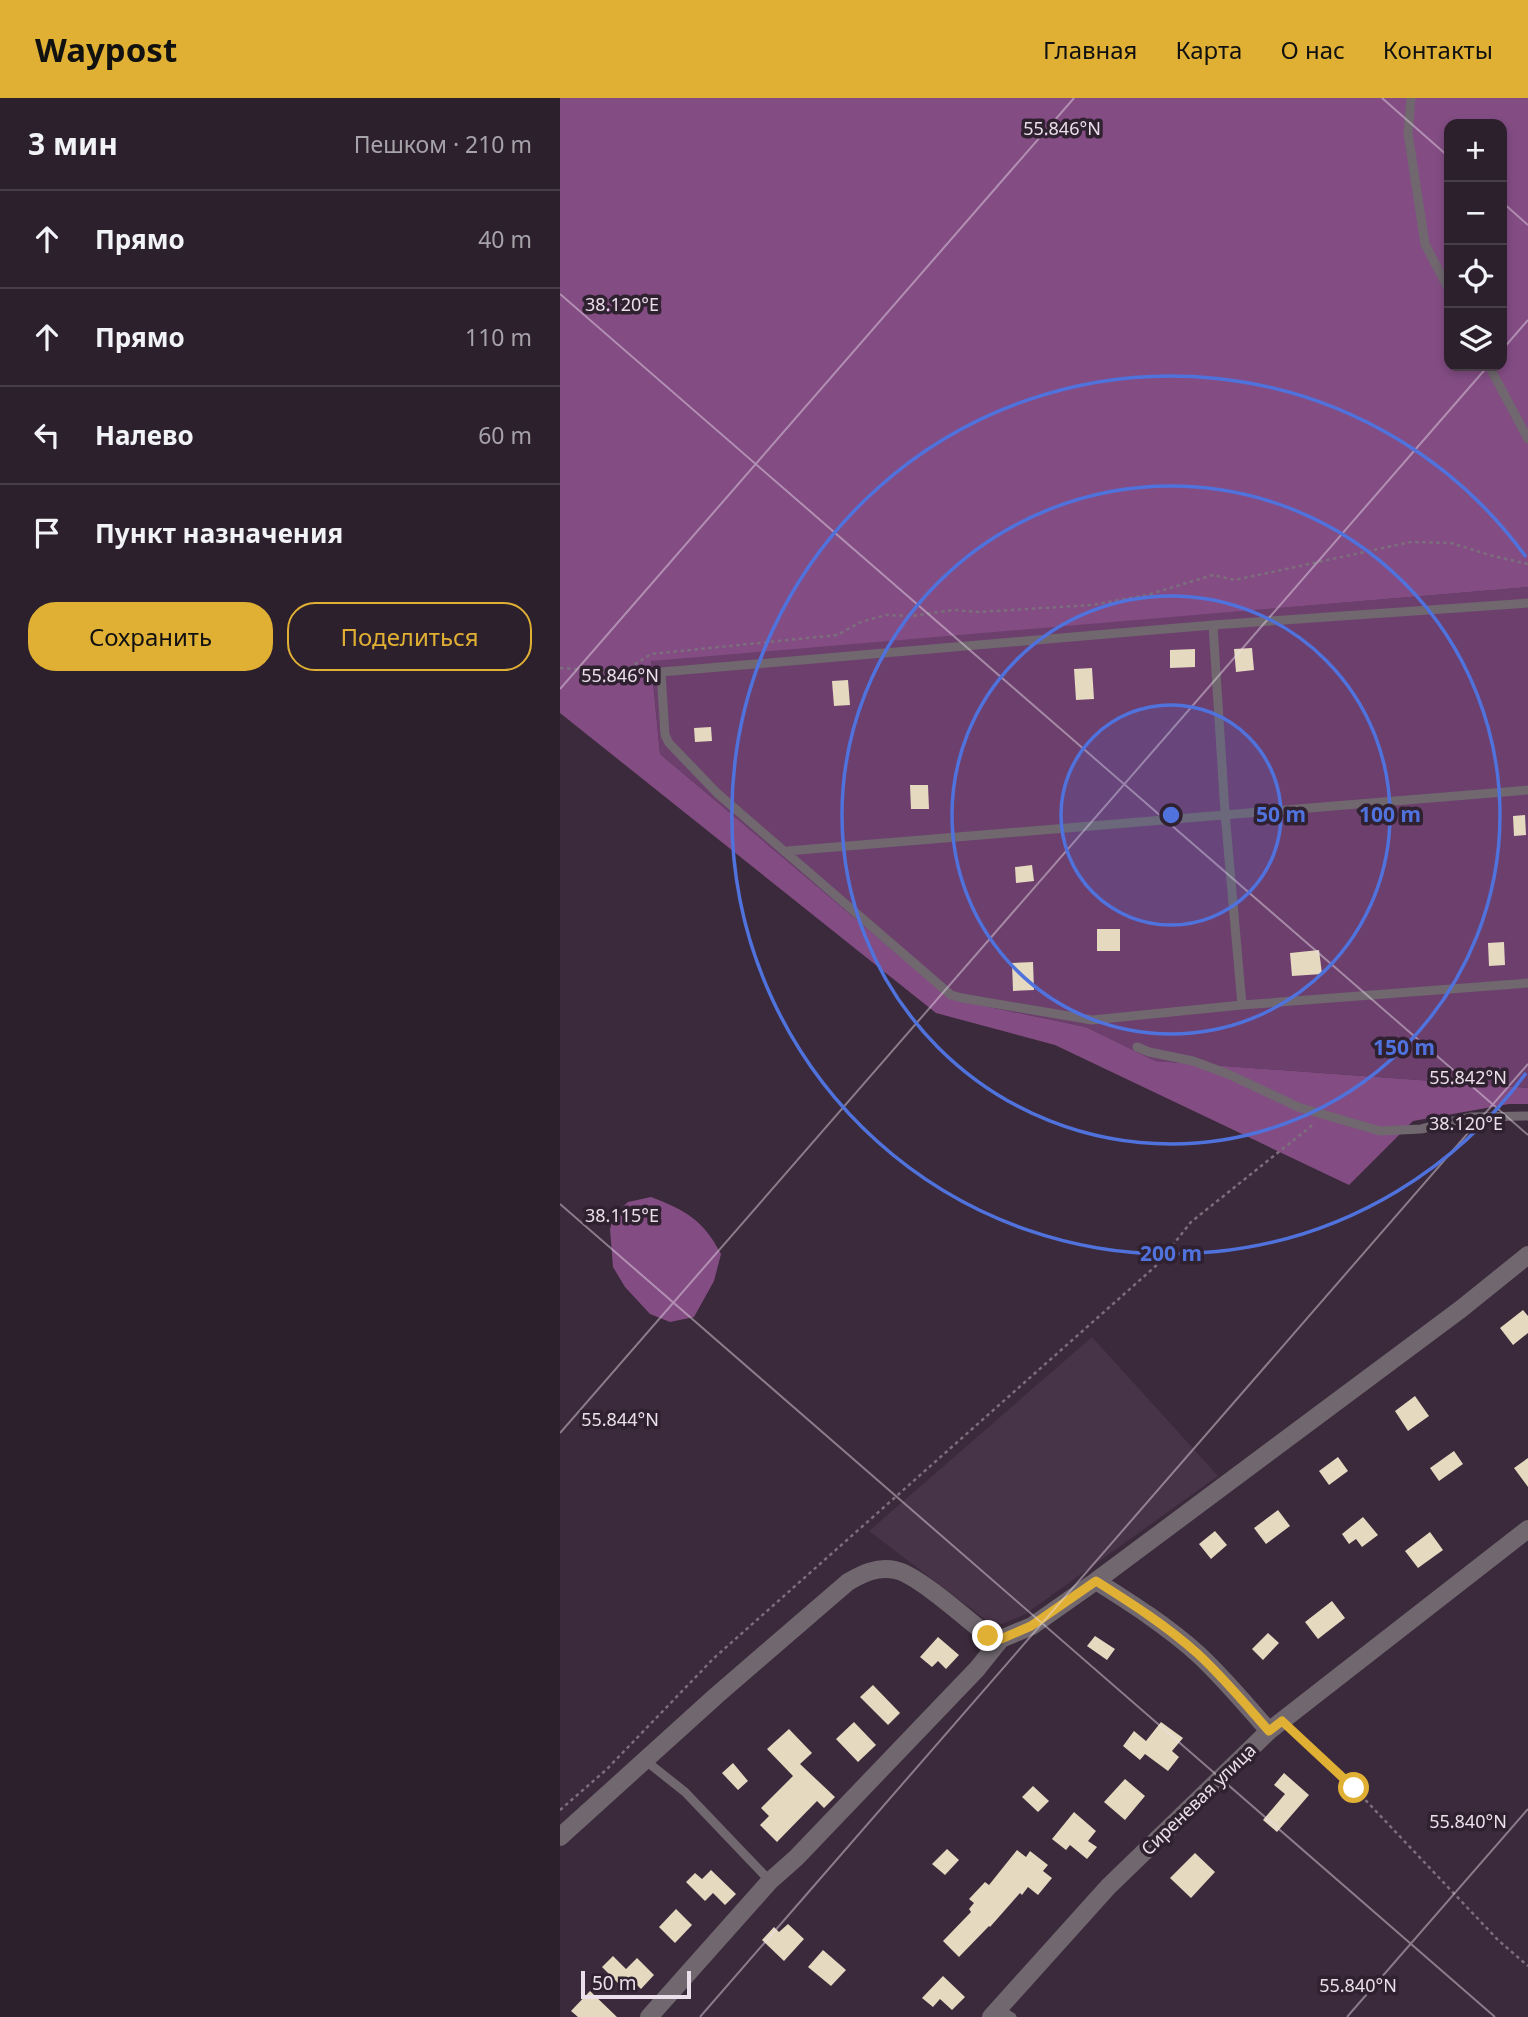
<!DOCTYPE html>
<html lang="ru">
<meta charset="utf-8">
<style>
:root{--surface:#2c202c;--page:#382d38;--text:#f1f3f6;--muted:#a6a3a9;--line:#483e48;--accent:#e0b034}
body{margin:0;font-family:"Noto Sans",sans-serif;background:var(--page);color:var(--text)}
.controls{position:absolute;right:21px;top:21px;display:grid;overflow:hidden;border-radius:14px;box-shadow:0 4px 10px #0003}
.controls button{width:63px;height:63px;display:grid;place-items:center;padding:0;border:0;border-bottom:2px solid var(--line);background:var(--surface);color:var(--text);font:35px sans-serif}
.scale{position:absolute;left:21px;bottom:18px;width:110px;box-sizing:border-box;padding-left:7px;border:4px solid #eadfea;border-top:0;font-size:19px;line-height:24px;white-space:nowrap;color:#eadfea;-webkit-text-stroke:5px #302131;paint-order:stroke}
.stop{position:absolute;width:21px;height:21px;margin:-16px;border:5px solid #e0b034;border-radius:50%;background:#fff}
.stop.end{background:#e0b034;border-color:#fff;box-shadow:0 2px 7px #0008}
.list{margin:0;padding:0;list-style:none}
h2{display:flex;justify-content:space-between;align-items:center;height:91px;margin:0;padding:0 28px;font-size:30px}
h2 small{font-size:23px;font-weight:400;color:var(--muted)}
.list li{display:grid;grid-template-columns:46px 1fr auto;gap:21px;align-items:center;box-sizing:border-box;height:98px;padding:0 28px;border-top:2px solid var(--line)}
.list b{display:block;font-size:26px;white-space:nowrap}
.list em{font-size:23px;font-style:normal;color:var(--muted)}
.actions{display:flex;gap:14px;padding:21px 28px}
.actions a{flex:1;padding:16px 0;border:2px solid var(--accent);border-radius:28px;text-align:center;font-size:24px;color:var(--accent)}
.actions .main{background:var(--accent);color:#111}
.icon{flex:none;width:38px;height:38px;fill:none;stroke:currentColor;stroke-width:2;stroke-linecap:round;stroke-linejoin:round}
.map{position:relative;flex:none;width:968px;height:1919px;overflow:hidden}
header{display:flex;align-items:center;gap:42px;box-sizing:border-box;height:98px;padding:0 35px;background:var(--accent);color:#111}
header strong{font-size:33px}
nav{display:flex;gap:38px;margin-inline-start:auto;font-size:24px}
main{display:flex}
aside{flex:1;background:var(--surface)}
.map>svg:first-child{display:block}
.built{fill:#483448}
.green{fill:#6c3f6d}
.forest{fill:#834d84;fill-rule:evenodd}
.building{fill:#e5d9bf}
.lines{fill:none;stroke-linecap:round;stroke-linejoin:round}
.path{stroke:#7c6e7c;stroke-width:2.5;stroke-dasharray:3.5 3.5;stroke-linecap:butt}
.lane{stroke:#70676f;stroke-width:9}
.street{stroke:#70676f;stroke-width:18}
.route{stroke:#e0b034;stroke-width:9}
.ticks{fill:none;stroke:#eadfea;stroke-width:2;stroke-opacity:0.45}
.ring{fill:none;stroke:#5072dc;stroke-width:3.5}
.labels{text-anchor:middle;dominant-baseline:central;stroke-width:7;stroke-linejoin:round;paint-order:stroke}
.street-label{font-size:18px;fill:#eadfea;stroke:#302131}
.ticks-label{font-size:18px;text-anchor:middle;fill:#eadfea;stroke:#302131;stroke-width:7;stroke-linejoin:round;paint-order:stroke}
.centre{fill:#5072dc;stroke:#302131;stroke-width:3.5}
.ring-label{font-size:21px;text-anchor:middle;font-weight:bold;fill:#5072dc;stroke:#302131;stroke-width:7;stroke-linejoin:round;paint-order:stroke}
</style>
<header>
<strong>Waypost</strong>
<nav><a>Главная</a><a>Карта</a><a>О нас</a><a>Контакты</a></nav>
</header>
<main>
<aside>
<h2>3 мин<small>Пешком · 210 m</small></h2>
<ul class="list">
<li><svg class="icon" aria-label="ahead" viewBox="0 0 24 24"><path d="M12 20V5M6 11l6-6 6 6"/></svg><div><b>Прямо</b></div><em>40 m</em></li>
<li><svg class="icon" aria-label="ahead" viewBox="0 0 24 24"><path d="M12 20V5M6 11l6-6 6 6"/></svg><div><b>Прямо</b></div><em>110 m</em></li>
<li><svg class="icon" aria-label="left" viewBox="0 0 24 24"><path d="M17 20v-9H6M10 6l-5 5 5 5"/></svg><div><b>Налево</b></div><em>60 m</em></li>
<li><svg class="icon" aria-label="arrive" viewBox="0 0 24 24"><path d="M6 21V4h12l-3 4 3 4H6"/></svg><div><b>Пункт назначения</b></div></li>
</ul>
<div class="actions"><a class="main">Сохранить</a><a>Поделиться</a></div>
</aside>
<div class="map">
<svg width="968" height="1919" viewBox="0 0 968 1919">
<rect width="100%" height="100%" fill="#3b2a3b"/>
<path class="built" d="M532 1239 658 1378 464 1517 442 1526 426 1522 309 1433Z"/>
<path class="green" d="M968 489V990L594 963 526 929 391 901 100 656 91 562Z"/>
<path class="forest" d="M0 0H968V489L91 563 100 656 391 901 526 929 595 963 968 990V1006H949L853 1023 789 1087 495 947 376 915 0 615ZM889 26H942V268H889Z
M91 1099C127 1113 143 1122 161 1156L154 1183 134 1219 110 1224 90 1216 65 1189 53 1169 50 1131 54 1117 68 1104Z"/>
<path class="building" d="M692 550 694 572 676 574 674 551Z
M635 551V569L610 570V552Z
M532 570 534 601 516 602 514 571Z
M288 582 290 607 274 608 272 583Z
M151 629 152 643 135 644 134 630Z
M350 687H368L369 711H351Z
M965 717 966 737 954 738 953 718Z
M472 767 474 783 456 785 455 769Z
M537 831H560V853H537Z
M944 844 945 867 929 868 928 845Z
M759 852 762 876 732 878 730 855Z
M473 864 474 892 453 893 452 865Z
M963 1212 968 1218V1235L953 1247 940 1230Z
M855 1298 869 1318 848 1333 835 1313Z
M894 1353 903 1366 879 1383 870 1370Z
M778 1359 788 1373 769 1387 759 1373Z
M968 1360V1389L954 1370Z
M718 1412 730 1428 706 1446 694 1430Z
M803 1419 818 1437 802 1449 796 1441 789 1446 782 1436Z
M655 1433 667 1447 651 1461 639 1446Z
M870 1434 883 1452 858 1470 845 1453Z
M772 1503 785 1520 758 1541 745 1524Z
M708 1535 719 1545 703 1562 692 1551Z
M535 1538 555 1551 547 1562 527 1548Z
M378 1539 399 1557 386 1571 378 1563 372 1569 360 1559Z
M313 1587 340 1615 328 1627 300 1599Z
M294 1624 316 1647 298 1664 276 1641Z
M601 1624 623 1640 612 1653 619 1659 608 1673 585 1656 580 1662 563 1648 574 1633 586 1643Z
M229 1631 252 1655 240 1666 275 1699 264 1710 257 1703 217 1744 200 1727 209 1718 201 1710 233 1678 207 1651Z
M173 1665 188 1683 178 1692 162 1675Z
M724 1675 749 1697 717 1734 703 1722 725 1696 714 1687Z
M565 1681 585 1698 565 1722 544 1704Z
M473 1688 489 1703 478 1714 462 1699Z
M514 1714 536 1733 528 1743 537 1749 527 1761 510 1747 506 1752 492 1741Z
M387 1751 399 1762 385 1777 372 1766Z
M457 1752 466 1759 470 1753 488 1767 483 1773 492 1780 478 1797 468 1789 462 1797 460 1795 430 1829 429 1828 399 1859 383 1843 411 1814 409 1811 414 1805 409 1801 425 1784 429 1787Z
M635 1755 655 1774 631 1800 610 1780Z
M151 1772 176 1796 165 1807 153 1795 145 1803 126 1784 135 1775 142 1781Z
M116 1811 132 1827 115 1845 99 1829Z
M228 1826 244 1841 224 1863 202 1842 214 1829 219 1834Z
M263 1852 286 1872 271 1888 248 1869Z
M53 1858 66 1871 77 1860 94 1877 81 1891 72 1882 64 1891 42 1869Z
M383 1878 405 1899 392 1912 380 1901 373 1909 362 1900Z
M30 1893 57 1919H18L11 1913Z"/>
<g class="lines">
<path class="path" d="M0 570 63 574 91 556 277 537 301 524 326 517 351 518 394 512 419 514 532 507 587 497 653 477 675 482 851 444 891 445 933 458 968 466
M735 1634 794 1690 938 1842 968 1868
M0 1712 46 1672 154 1560 598 1166 631 1124 755 1025"/>
<path class="lane" d="M851 0 848 35 865 146 889 192
M929 268 968 341
M968 505 653 527 101 574 105 637 109 645 157 695 391 897 402 900 532 922 682 907 968 885
M653 527 665 715 682 907
M227 753 968 692
M577 949 589 954 633 963 668 976 738 1009 820 1033 861 1031 911 1019 968 1018
M86 1663 125 1694 210 1783
M439 1911 452 1919"/>
<path class="street" d="M536 1483C571 1505 607 1528 638 1556 664 1580 686 1607 709 1633
M0 1739 157 1597 288 1484C302 1476 317 1468 335 1472 357 1476 408 1522 428 1538L441 1541 472 1528 536 1483 901 1211 968 1157
M89 1919 210 1783 236 1760 417 1571 441 1541
M431 1919 548 1789 709 1633 968 1431"/>
</g>
<g class="lines">
<path class="route" d="M428 1538 441 1541 471 1528 536 1483C571 1505 607 1528 638 1556 664 1580 686 1607 709 1633L722 1623 794 1690"/>
</g>
<path class="ticks" d="M822 0 889 59M942 104 968 127M0 196 968 1037M942 252 968 222M0 591 514 0M0 1106 935 1919M0 1335 928 268M140 1919 968 966M787 1919 968 1711"/>
<circle cx="611" cy="717" r="110" fill="#5072dc" fill-opacity=".12"/>
<g class="ring">
<circle cx="611" cy="717" r="110"/>
<circle cx="611" cy="717" r="219"/>
<circle cx="611" cy="717" r="329"/>
<path d="M966 975A439 439 0 1 1 966 459"/>
</g>
<g class="labels">
<g class="street-label">
<text transform="translate(638 1701) rotate(-44)">Сиреневая улица</text>
</g>
</g>
<g class="ticks-label">
<text x="502" y="37">55.846°N</text>
<text x="62" y="213">38.120°E</text>
<text x="60" y="584">55.846°N</text>
<text x="908" y="986">55.842°N</text>
<text x="906" y="1032">38.120°E</text>
<text x="62" y="1124">38.115°E</text>
<text x="60" y="1328">55.844°N</text>
<text x="908" y="1730">55.840°N</text>
<text x="798" y="1894">55.840°N</text>
</g>
<circle cx="611" cy="717" r="10" class="centre"/>
<g class="ring-label">
<text x="721" y="724">50 m</text>
<text x="830" y="724">100 m</text>
<text x="844" y="957">150 m</text>
<text x="611" y="1163">200 m</text>
</g>
</svg>
<div class="controls">
<button>+</button>
<button>−</button>
<button><svg class="icon" aria-label="locate" viewBox="0 0 24 24"><circle cx="12" cy="12" r="6"/><path d="M12 2v4M12 18v4M2 12h4M18 12h4"/></svg></button>
<button><svg class="icon" aria-label="layers" viewBox="0 0 24 24"><path d="M12 4l9 5-9 5-9-5zM3 14l9 5 9-5"/></svg></button>
</div>
<div class="scale">50 m</div>
<div class="stop" style="left:794px;top:1690px"></div>
<div class="stop end" style="left:428px;top:1538px"></div>
</div>
</main>
